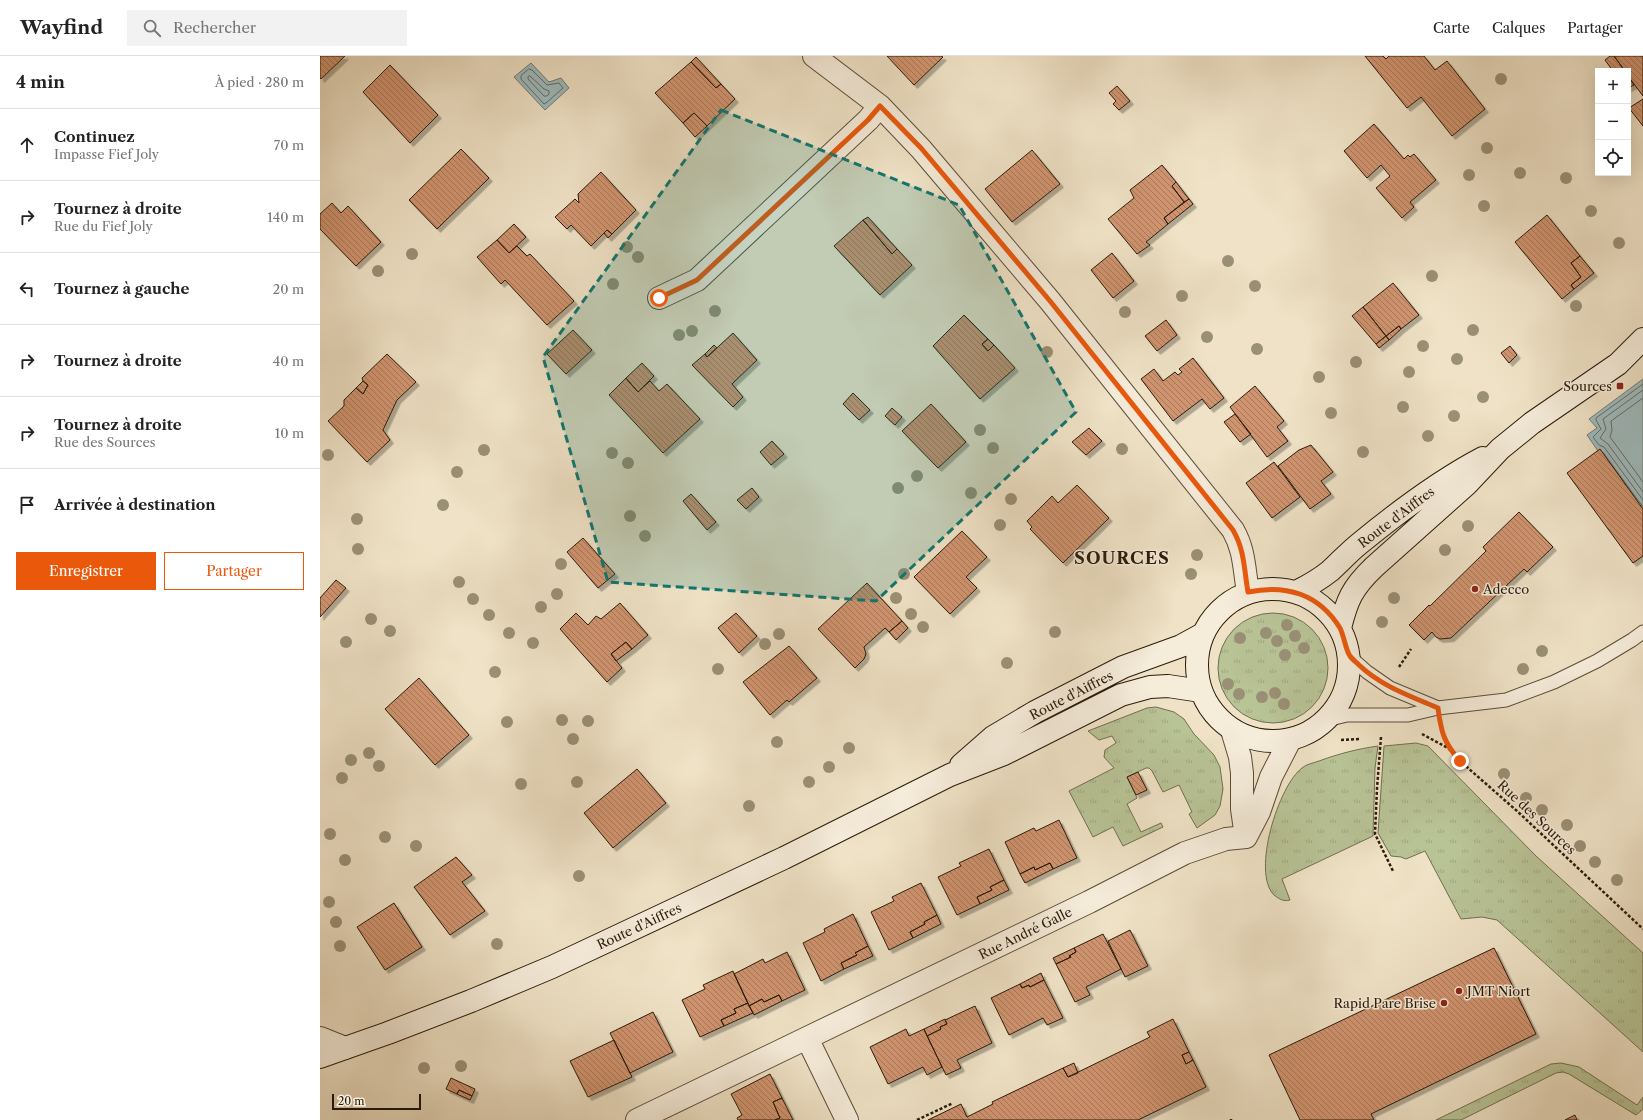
<!DOCTYPE html>
<html lang="fr">
<meta charset="utf-8">
<style>
:root{--surface:#fff;--page:#f2f2f2;--text:#222;--muted:#767676;--line:#e0e0e0;--accent:#ea580c}
body{margin:0;font-family:"Libre Caslon Text",serif;background:var(--page);color:var(--text)}
.controls{position:absolute;right:12px;top:12px;display:grid;overflow:hidden;border-radius:0px;box-shadow:0 4px 16px #0002}
.controls button{width:36px;height:36px;display:grid;place-items:center;padding:0;border:0;border-bottom:1px solid var(--line);background:var(--surface);color:var(--text);font:20px sans-serif}
.scale{position:absolute;left:12px;bottom:10px;width:89px;box-sizing:border-box;padding-left:4px;border:2px solid #2a1b08;border-top:0;font-size:11px;line-height:14px;white-space:nowrap;color:#2a1b08;-webkit-text-stroke:3px #f5ecda;paint-order:stroke}
.stop{position:absolute;width:12px;height:12px;margin:-9px;border:3px solid #ea580c;border-radius:50%;background:#fff}
.stop.end{background:#ea580c;border-color:#fff;box-shadow:0 1px 4px #0008}
.list{margin:0;padding:0;list-style:none}
h2{display:flex;justify-content:space-between;align-items:center;height:52px;margin:0;padding:0 16px;font-size:17px}
h2 small{font-size:13px;font-weight:400;color:var(--muted)}
.list li{display:grid;grid-template-columns:26px 1fr auto;gap:12px;align-items:center;box-sizing:border-box;height:72px;padding:0 16px;border-top:1px solid var(--line)}
.list b{display:block;font-size:15px;white-space:nowrap}
.list p{margin:0;font-size:13px;white-space:nowrap;color:var(--muted)}
.list em{font-size:13px;font-style:normal;color:var(--muted)}
.actions{display:flex;gap:8px;padding:12px 16px}
.actions a{flex:1;padding:9px 0;border:1px solid var(--accent);border-radius:0px;text-align:center;font-size:14px;color:var(--accent)}
.actions .main{background:var(--accent);color:#fff}
.icon{flex:none;width:22px;height:22px;fill:none;stroke:currentColor;stroke-width:2;stroke-linecap:round;stroke-linejoin:round}
.map{position:relative;flex:none;width:1323px;height:1064px;overflow:hidden}
header{display:flex;align-items:center;gap:24px;box-sizing:border-box;height:56px;padding:0 20px;background:var(--surface);border-bottom:1px solid var(--line)}
header strong{font-size:19px}
nav{display:flex;gap:22px;margin-inline-start:auto;font-size:14px}
.search{width:280px;height:36px;background:var(--page);display:flex;align-items:center;gap:10px;box-sizing:border-box;padding:0 14px;border-radius:0px;color:var(--muted);font-size:15px}
main{display:flex}
aside{flex:1;background:var(--surface)}
.map>svg:first-child{display:block}
.grass{fill:url(#grass-tufts);stroke:#716f4f}
.water{fill:#9ebbbf;stroke:#707b76}
.lines{fill:none;stroke-linecap:round;stroke-linejoin:round}
.shore{stroke:#646b64;stroke-width:1}
.building{fill:url(#building-back-hatch);stroke:#2a1b08;filter:url(#shadow)}
.service-casing{stroke:#5b4d38;stroke-width:15}
.minor-casing{stroke:#5b4d38;stroke-width:24}
.secondary-casing{stroke:#2a1b08;stroke-width:24}
.path{stroke:#2a1b08;stroke-width:2.5;stroke-dasharray:3 2;stroke-linecap:butt}
.service{stroke:#f5ecda;stroke-width:13}
.minor{stroke:#f5ecda;stroke-width:22}
.secondary{stroke:#f5ecda;stroke-width:22}
.tree{fill:#9a9075}
.route{stroke:#ea580c;stroke-width:5}
.marked{fill:#0f766e;fill-opacity:0.2;stroke:#0f766e;stroke-width:3;stroke-dasharray:8 5;stroke-linejoin:round}
.poi-dot{fill:#8f2418;stroke:#f5ecda;stroke-width:1.5}
.labels{text-anchor:middle;dominant-baseline:central;stroke-width:3;stroke-linejoin:round;paint-order:stroke}
.poi-label{font-size:13px;fill:#2a1b08;stroke:#f5ecda;text-anchor:end}
.street-label{font-size:13px;fill:#2a1b08;stroke:#f5ecda}
.district-label{font-size:17px;font-weight:bold;letter-spacing:1px;fill:#2a1b08;stroke:#f5ecda}
</style>
<header>
<strong>Wayfind</strong>
<div class="search"><svg class="icon" aria-label="search" viewBox="0 0 24 24"><circle cx="10" cy="10" r="6"/><path d="M15 15l6 6"/></svg>Rechercher</div>
<nav><a>Carte</a><a>Calques</a><a>Partager</a></nav>
</header>
<main>
<aside>
<h2>4 min<small>À pied · 280 m</small></h2>
<ul class="list">
<li><svg class="icon" aria-label="ahead" viewBox="0 0 24 24"><path d="M12 20V5M6 11l6-6 6 6"/></svg><div><b>Continuez</b><p>Impasse Fief Joly</p></div><em>70 m</em></li>
<li><svg class="icon" aria-label="right" viewBox="0 0 24 24"><path d="M7 20v-9h11M14 6l5 5-5 5"/></svg><div><b>Tournez à droite</b><p>Rue du Fief Joly</p></div><em>140 m</em></li>
<li><svg class="icon" aria-label="left" viewBox="0 0 24 24"><path d="M17 20v-9H6M10 6l-5 5 5 5"/></svg><div><b>Tournez à gauche</b></div><em>20 m</em></li>
<li><svg class="icon" aria-label="right" viewBox="0 0 24 24"><path d="M7 20v-9h11M14 6l5 5-5 5"/></svg><div><b>Tournez à droite</b></div><em>40 m</em></li>
<li><svg class="icon" aria-label="right" viewBox="0 0 24 24"><path d="M7 20v-9h11M14 6l5 5-5 5"/></svg><div><b>Tournez à droite</b><p>Rue des Sources</p></div><em>10 m</em></li>
<li><svg class="icon" aria-label="arrive" viewBox="0 0 24 24"><path d="M6 21V4h12l-3 4 3 4H6"/></svg><div><b>Arrivée à destination</b></div></li>
</ul>
<div class="actions"><a class="main">Enregistrer</a><a>Partager</a></div>
</aside>
<div class="map">
<svg width="1323" height="1064" viewBox="0 0 1323 1064">
<defs>
<pattern id="grass-tufts" width="24" height="20" patternUnits="userSpaceOnUse"><rect width="24" height="20" fill="#b8c396"/><path d="M3 7l-1-3M5 7V3M7 7l1-3M15 17l-1-3M17 17v-4M19 17l1-3" fill="none" stroke="#9ea780"/></pattern>
<pattern id="building-back-hatch" width="6" height="6" patternUnits="userSpaceOnUse"><rect width="6" height="6" fill="#d0946f"/><path d="M-1 5l2 2M0 0l6 6M5-1l2 2" fill="none" stroke="#a97859"/></pattern>
<filter id="shadow"><feDropShadow dx="3.5" dy="3.5" stdDeviation="0" flood-color="#0004"/></filter>
</defs>
<rect width="100%" height="100%" fill="#efe2c6"/>
<filter id="stains"><feTurbulence type="fractalNoise" baseFrequency=".005" numOctaves="4"/><feColorMatrix values="0 0 0 0 .2 0 0 0 0 .09 0 0 0 0 .02 0 0 0 .5 -.17"/></filter>
<radialGradient id="worn" r=".72"><stop offset=".6" stop-color="#630" stop-opacity="0"/><stop offset="1" stop-color="#630" stop-opacity=".3"/></radialGradient>
<path class="grass" d="M898 612a55 55 0 1 1 110 0a55 55 0 1 1-110 0Z
M836 651 854 656 864 663 874 678 894 699 900 711 903 733 900 750 895 759 877 772 869 758 872 756 859 729 843 736 832 715 829 712H826L807 721 817 742 807 748 821 776 841 767 843 771 803 790 793 771 773 781 749 735 794 712 784 701 785 694 796 687 792 680 779 684 768 675 827 652Z
M1096 687 1108 690 1216 800 1323 897V996L1177 864 1162 861 1141 863 1105 795 1086 803 1081 801 1071 800 1058 777 1064 690Z
M1058 690 1055 712 1053 780 962 823 970 844C964 846 959 843 954 839 931 816 959 729 982 712 986 708 994 707 999 705 1018 698 1037 693 1058 690Z
M1241 1007 1259 1011 1317 1049 1323 1041V1053L1316 1059 1249 1018 1243 1016 1236 1017 1141 1064H1116L1231 1008Z"/>
<path class="water" d="M211 7 229 26 241 22 249 32 225 54 194 21Z
M1323 323V451L1280 393 1278 395 1267 379 1277 372 1269 363Z"/>
<g class="lines">
<path class="shore" d="M209 13 212 14 227 29 239 27 243 32 226 47 224 48 201 23V20Z
M210 20 224 33 229 35V38L227 40H224L208 23V21Z
M1323 328 1276 362V364L1281 373 1273 381 1279 389 1284 391 1323 444
M1323 334 1283 363 1286 373 1280 382 1288 388 1323 436
M1323 342 1291 365 1292 374 1290 381 1323 426"/>
</g>
<path class="building" d="M0 0H25L1 23 0 22Z
M567 0H621L623 1 594 29Z
M1045 0H1063L1066 3 1069 0H1104L1115 14 1127 5 1165 53 1132 80 1101 41 1087 52Z
M1290 0H1294L1305 15H1293L1285 4Z
M1294 0H1323V40L1308 20V15H1305Z
M376 1 401 28 396 32 371 6Z
M371 6 396 32 401 28 415 43 387 70 374 57 363 67 335 37Z
M70 9 118 59 90 87 43 36Z
M1308 20 1314 29 1308 32Z
M797 30 810 45 799 54 793 48 796 45 789 37Z
M1323 43V70L1309 52Z
M374 57 387 70 375 81 363 67Z
M1054 68 1084 103 1088 99 1090 101 1094 98 1116 124 1090 146 1094 151 1082 162 1056 132 1070 120 1061 109 1047 122 1024 95Z
M141 93 169 122 117 173 89 144Z
M712 94 740 128 692 166 665 133Z
M842 109 856 126 852 130 864 146 844 162 848 168 826 186 830 189 817 198 788 163 814 142 810 134Z
M281 116 316 154 292 178 287 174 271 190 251 169 247 173 235 161 255 143 259 147 258 138Z
M856 126 869 143 864 146 852 130Z
M869 143 873 148 848 168 844 162Z
M12 147 21 157 28 150 61 186 36 210 0 173V158Z
M1227 159 1260 200 1251 207 1261 221 1251 229 1254 233 1242 243 1195 186Z
M548 161 577 193 572 198 543 164Z
M543 164 572 198 577 193 592 209 560 239 514 190Z
M194 168 206 181 189 197 177 184Z
M287 174 292 178 288 182 284 177Z
M177 184 189 197 197 190 207 200 210 198 254 245 227 269 185 224 181 228 157 201Z
M792 197 814 225 793 242 771 214Z
M1260 200 1274 217 1254 233 1251 229 1261 221 1251 207Z
M1073 227 1099 259 1081 273 1079 270 1066 280 1043 251Z
M1043 251 1066 280 1056 288 1032 260Z
M644 259 668 283 662 288 668 295 674 289 695 312 660 343 613 290Z
M846 264 857 279 837 295 825 280Z
M1079 270 1081 273 1069 284 1066 280Z
M253 274 272 294 246 318 227 298Z
M413 277 437 304 412 328 423 341 413 351 372 309 385 298 387 301Z
M1066 280 1069 284 1059 292 1056 288Z
M668 283 674 289 668 295 662 288Z
M394 289 397 292 387 301 385 298Z
M1190 290 1197 299 1189 307 1181 297Z
M67 298 96 326 77 344 63 374 70 384 47 406 8 365 24 350V344L36 332 43 338 48 329 43 325 42 322Z
M873 302 904 342 890 353 882 343 853 365 821 323 834 313 843 325 855 316 858 319 862 316 859 313Z
M322 307 334 320 318 336 306 322Z
M306 322 318 336 330 325 339 335 347 328 380 363 343 397 289 339Z
M43 325 48 329 43 338 36 332Z
M935 330 964 365 957 371 968 385 947 401 910 351Z
M533 337 550 354 539 364 523 348Z
M611 348 646 386 618 412 582 375Z
M572 352 582 361 575 369 565 360Z
M915 358 931 378 920 386 904 366Z
M769 372 782 385 766 399 752 386Z
M452 385 464 398 451 409 440 396Z
M991 389 1013 416 1001 425 1011 438 990 453 958 410 979 394Z
M1280 393 1323 453V500L1313 507 1247 417Z
M954 406 980 441 952 462 926 427Z
M757 429 789 462 743 507 710 473 712 471 707 465 732 440 738 447Z
M432 432 439 441 426 453 417 444Z
M371 438 396 466 387 474 363 445Z
M1199 456 1233 491 1207 516 1204 513 1131 582 1120 583 1116 581 1112 576 1104 584 1089 569 1109 549 1110 550 1166 495 1163 491Z
M642 475 667 501 646 521 657 532 630 558 594 521Z
M263 482 295 518 278 532 247 496Z
M16 524 26 532 0 561V542Z
M547 527 582 565 569 576 565 572 544 591 546 598 544 603 535 612 498 573Z
M300 547 328 579 312 593 306 586 291 598 302 612 287 626 240 573 256 557 268 569 276 560 281 563Z
M416 557 437 580 419 597 398 572Z
M582 565 588 572 576 584 569 576Z
M306 586 312 593 296 605 291 598Z
M469 590 497 622 469 646 467 644 450 659 423 626Z
M99 622 149 679 115 709 65 653Z
M317 713 346 747 293 792 264 757Z
M818 716 827 734 816 739 807 721Z
M739 764 757 802 733 813 730 807 715 814 714 811 700 818 685 786 714 772 716 775Z
M669 793 684 824 670 831 672 834 657 841 660 848 637 859 618 821 641 810 639 807Z
M136 801 152 819 142 826 165 855 130 879 94 831Z
M730 807 733 813 705 827 700 818 714 811 715 814Z
M684 824 689 834 660 848 657 841 672 834 670 831Z
M601 827 617 859 604 866 605 868 590 876 593 882 569 894 551 856 574 845 572 841Z
M74 847 102 891 65 914 37 871Z
M533 858 548 890 535 897 537 899 521 907 524 913 501 925 483 887 505 876 504 873Z
M617 859 621 868 593 882 590 876 605 868 604 866Z
M810 874 828 910 805 921 788 885Z
M783 878 801 913 766 931 770 939 755 946 736 908 751 901 749 900 756 896 754 892Z
M548 890 553 900 524 913 521 907 537 899 535 897Z
M754 892 756 896 749 900 751 901 736 908 733 902Z
M1174 892 1216 978 1051 1058 1054 1064H980L949 999Z
M467 896 485 934 462 945 459 939 444 946 442 943 429 950 414 918 443 903 445 907Z
M413 915 428 947 414 953 416 957 401 964 404 970 380 981 362 944 385 933 383 929Z
M721 917 724 924 710 931 709 929 702 932 700 928Z
M724 924 743 962 727 969 723 962 689 979 671 942 700 928 702 932 709 929 710 931Z
M459 939 462 945 434 959 429 950 442 943 444 946Z
M428 947 433 957 404 970 401 964 416 957 414 953Z
M655 950 672 987 637 1004 641 1012 626 1019 607 980 621 973 620 971 627 968 625 964Z
M333 956 353 996 310 1017 290 977Z
M625 963 627 968 620 971 621 973 607 980 604 973Z
M853 963 869 996 862 999 866 1008 873 1004 886 1031 818 1064H608L641 1048 647 1061 673 1048 672 1046 743 1012 748 1021 830 981 827 976Z
M586 973 589 980 604 973 622 1011 607 1019 603 1011 568 1028 550 991Z
M294 984 312 1021 268 1041 250 1005Z
M869 996 873 1004 866 1008 862 999Z
M754 1007 758 1017 748 1021 743 1012Z
M450 1018 462 1042 453 1046 460 1062 455 1064H418L417 1062 422 1059 411 1038Z
M131 1022 155 1033 152 1040 139 1034 137 1038 126 1033Z
M139 1034 152 1040 150 1044 137 1038Z
M462 1042 473 1064H455L460 1062 453 1046Z
M1255 1059 1257 1064H1245Z"/>
<g class="lines">
<g class="service-casing">
<path id="service" d="M1029 600 1047 616 1070 632 1118 652
M1006 664 1027 659H1088L1118 652 1186 644 1234 626 1277 605 1312 584 1323 576"/>
</g>
<g class="minor-casing">
<path id="minor" d="M494 0 560 50 601 93 730 245 913 474C925 495 924 514 928 536
M339 242 377 224 548 64 560 50
M912 674 920 701 922 717V753L926 781
M926 781 939 756 951 721 970 684
M0 982 25 992
M317 1064 487 982
M527 1064 487 982 769 846 865 797 906 783 926 781"/>
</g>
<g class="secondary-casing">
<path id="secondary" d="M877 609a76 76 0 1 1 152 0a76 76 0 1 1-152 0Z
M976 536C988 530 1000 523 1010 515 1020 506 1029 496 1039 488 1078 456 1119 425 1163 402
M1020 572C1027 544 1032 532 1054 511L1147 428 1180 393 1212 367 1298 308 1323 283
M641 709 673 681 715 656 803 611 861 590 883 578
M0 1001 68 977 151 945 232 911 464 802 630 719 684 698 801 639 830 631 848 630 881 635"/>
</g>
<path class="path" d="M1079 611 1091 593
M1121 674 1128 692 1140 705 1197 755 1323 873
M1102 678 1128 692
M1061 681 1057 732 1055 778 1073 815
M1021 684 1040 683
M911 1063V1064
M597 1064 633 1047"/>
<use href="#service" class="service"/>
<use href="#minor" class="minor"/>
<use href="#secondary" class="secondary"/>
</g>
<g class="tree">
<circle cx="1181" cy="23" r="6"/>
<circle cx="1167" cy="92" r="6"/>
<circle cx="1200" cy="117" r="6"/>
<circle cx="1149" cy="119" r="6"/>
<circle cx="1246" cy="122" r="6"/>
<circle cx="1164" cy="150" r="6"/>
<circle cx="1271" cy="155" r="6"/>
<circle cx="1299" cy="187" r="6"/>
<circle cx="307" cy="191" r="6"/>
<circle cx="92" cy="198" r="6"/>
<circle cx="318" cy="201" r="6"/>
<circle cx="908" cy="205" r="6"/>
<circle cx="58" cy="215" r="6"/>
<circle cx="1112" cy="220" r="6"/>
<circle cx="293" cy="228" r="6"/>
<circle cx="935" cy="230" r="6"/>
<circle cx="862" cy="240" r="6"/>
<circle cx="1256" cy="250" r="6"/>
<circle cx="395" cy="255" r="6"/>
<circle cx="805" cy="256" r="6"/>
<circle cx="1153" cy="274" r="6"/>
<circle cx="372" cy="275" r="6"/>
<circle cx="359" cy="279" r="6"/>
<circle cx="887" cy="281" r="6"/>
<circle cx="1103" cy="290" r="6"/>
<circle cx="937" cy="293" r="6"/>
<circle cx="727" cy="296" r="6"/>
<circle cx="1137" cy="303" r="6"/>
<circle cx="1036" cy="306" r="6"/>
<circle cx="1089" cy="316" r="6"/>
<circle cx="999" cy="321" r="6"/>
<circle cx="1163" cy="341" r="6"/>
<circle cx="1083" cy="351" r="6"/>
<circle cx="1011" cy="357" r="6"/>
<circle cx="1134" cy="360" r="6"/>
<circle cx="660" cy="374" r="6"/>
<circle cx="1108" cy="380" r="6"/>
<circle cx="673" cy="392" r="6"/>
<circle cx="802" cy="393" r="6"/>
<circle cx="164" cy="394" r="6"/>
<circle cx="1043" cy="396" r="6"/>
<circle cx="292" cy="397" r="6"/>
<circle cx="8" cy="399" r="6"/>
<circle cx="308" cy="407" r="6"/>
<circle cx="137" cy="416" r="6"/>
<circle cx="597" cy="420" r="6"/>
<circle cx="578" cy="432" r="6"/>
<circle cx="651" cy="437" r="6"/>
<circle cx="691" cy="443" r="6"/>
<circle cx="123" cy="449" r="6"/>
<circle cx="310" cy="460" r="6"/>
<circle cx="37" cy="463" r="6"/>
<circle cx="680" cy="469" r="6"/>
<circle cx="1148" cy="470" r="6"/>
<circle cx="325" cy="480" r="6"/>
<circle cx="38" cy="493" r="6"/>
<circle cx="1125" cy="494" r="6"/>
<circle cx="877" cy="499" r="6"/>
<circle cx="241" cy="508" r="6"/>
<circle cx="584" cy="518" r="6"/>
<circle cx="871" cy="518" r="6"/>
<circle cx="139" cy="526" r="6"/>
<circle cx="237" cy="538" r="6"/>
<circle cx="576" cy="542" r="6"/>
<circle cx="1074" cy="542" r="6"/>
<circle cx="153" cy="543" r="6"/>
<circle cx="221" cy="551" r="6"/>
<circle cx="591" cy="558" r="6"/>
<circle cx="169" cy="559" r="6"/>
<circle cx="51" cy="563" r="6"/>
<circle cx="1062" cy="566" r="6"/>
<circle cx="967" cy="569" r="6"/>
<circle cx="603" cy="571" r="6"/>
<circle cx="70" cy="575" r="6"/>
<circle cx="735" cy="576" r="6"/>
<circle cx="189" cy="577" r="6"/>
<circle cx="946" cy="577" r="6"/>
<circle cx="459" cy="578" r="6"/>
<circle cx="975" cy="580" r="6"/>
<circle cx="920" cy="582" r="6"/>
<circle cx="957" cy="585" r="6"/>
<circle cx="26" cy="586" r="6"/>
<circle cx="213" cy="587" r="6"/>
<circle cx="445" cy="588" r="6"/>
<circle cx="984" cy="592" r="6"/>
<circle cx="1222" cy="595" r="6"/>
<circle cx="965" cy="599" r="6"/>
<circle cx="687" cy="607" r="6"/>
<circle cx="398" cy="613" r="6"/>
<circle cx="1203" cy="613" r="6"/>
<circle cx="175" cy="616" r="6"/>
<circle cx="908" cy="628" r="6"/>
<circle cx="955" cy="637" r="6"/>
<circle cx="919" cy="638" r="6"/>
<circle cx="942" cy="641" r="6"/>
<circle cx="964" cy="648" r="6"/>
<circle cx="242" cy="664" r="6"/>
<circle cx="268" cy="665" r="6"/>
<circle cx="187" cy="666" r="6"/>
<circle cx="253" cy="683" r="6"/>
<circle cx="457" cy="686" r="6"/>
<circle cx="529" cy="692" r="6"/>
<circle cx="49" cy="697" r="6"/>
<circle cx="31" cy="704" r="6"/>
<circle cx="59" cy="710" r="6"/>
<circle cx="509" cy="711" r="6"/>
<circle cx="1184" cy="718" r="6"/>
<circle cx="22" cy="722" r="6"/>
<circle cx="257" cy="726" r="6"/>
<circle cx="489" cy="726" r="6"/>
<circle cx="201" cy="728" r="6"/>
<circle cx="1206" cy="742" r="6"/>
<circle cx="429" cy="750" r="6"/>
<circle cx="1222" cy="754" r="6"/>
<circle cx="1247" cy="769" r="6"/>
<circle cx="10" cy="778" r="6"/>
<circle cx="65" cy="781" r="6"/>
<circle cx="96" cy="790" r="6"/>
<circle cx="1260" cy="790" r="6"/>
<circle cx="25" cy="804" r="6"/>
<circle cx="1275" cy="806" r="6"/>
<circle cx="259" cy="820" r="6"/>
<circle cx="1297" cy="824" r="6"/>
<circle cx="9" cy="846" r="6"/>
<circle cx="16" cy="866" r="6"/>
<circle cx="177" cy="888" r="6"/>
<circle cx="20" cy="890" r="6"/>
<circle cx="141" cy="1010" r="6"/>
<circle cx="104" cy="1012" r="6"/>
</g>
<g class="lines">
<path class="route" d="M339 242 377 224 548 64 560 50 601 92 730 245 913 474C925 495 924 514 928 536 966 528 999 538 1020 572 1024 580 1026 595 1030 600 1032 603 1036 606 1039 609 1061 630 1090 640 1118 652 1121 676 1124 687 1140 705"/>
</g>
<path class="marked" d="M401 54 639 149 756 356 556 545 288 526 223 301Z"/>
<g class="poi-dot">
<rect x="1296" y="326" width="8" height="8" rx="2"/>
<circle cx="1155" cy="533" r="4"/>
<circle cx="1139" cy="935" r="4"/>
<circle cx="1124" cy="947" r="4"/>
</g>
<g class="labels">
<g class="poi-label">
<text x="1292" y="330">Sources</text>
<text x="1163" y="533" text-anchor="start">Adecco</text>
<text x="1147" y="935" text-anchor="start">JMT Niort</text>
<text x="1116" y="947">Rapid Pare Brise</text>
</g>
<g class="street-label">
<text transform="translate(1076 461) rotate(-37)">Route d'Aiffres</text>
<text transform="translate(751 639) rotate(-27)">Route d'Aiffres</text>
<text transform="translate(1217 761) rotate(43)">Rue des Sources</text>
<text transform="translate(319 870) rotate(-25)">Route d'Aiffres</text>
<text transform="translate(705 877) rotate(-26)">Rue André Galle</text>
</g>
<g class="district-label">
<text x="802" y="502">SOURCES</text>
</g>
</g>
<rect width="100%" height="100%" filter="url(#stains)"/>
<rect width="100%" height="100%" fill="url(#worn)"/>
</svg>
<div class="controls">
<button>+</button>
<button>−</button>
<button><svg class="icon" aria-label="locate" viewBox="0 0 24 24"><circle cx="12" cy="12" r="6"/><path d="M12 2v4M12 18v4M2 12h4M18 12h4"/></svg></button>
</div>
<div class="scale">20 m</div>
<div class="stop" style="left:339px;top:242px"></div>
<div class="stop end" style="left:1140px;top:705px"></div>
</div>
</main>
